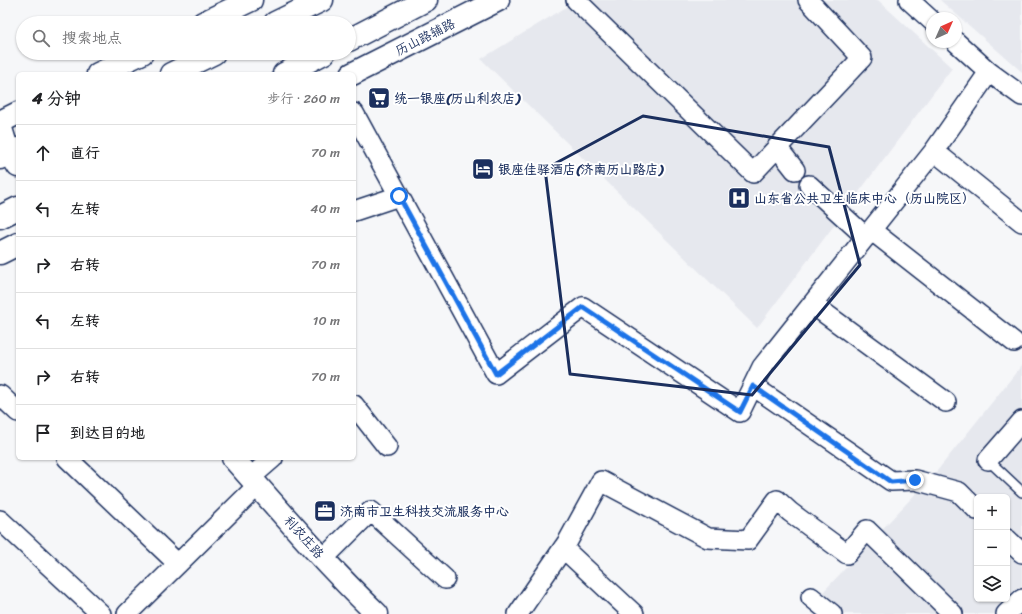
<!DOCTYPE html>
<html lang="zh">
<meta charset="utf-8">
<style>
:root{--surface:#fff;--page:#f2f2f2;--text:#202124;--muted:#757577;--line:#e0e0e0}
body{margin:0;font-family:Sriracha,"LXGW WenKai TC",sans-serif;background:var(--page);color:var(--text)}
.controls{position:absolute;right:12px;bottom:12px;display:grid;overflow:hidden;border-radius:6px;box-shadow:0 1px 3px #0004}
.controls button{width:36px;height:36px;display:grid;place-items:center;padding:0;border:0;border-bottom:1px solid var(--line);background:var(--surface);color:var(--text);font:20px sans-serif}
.compass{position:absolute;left:926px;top:12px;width:36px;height:36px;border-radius:50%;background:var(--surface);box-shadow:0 1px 3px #0004;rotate:45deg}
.stop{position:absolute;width:12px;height:12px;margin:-9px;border:3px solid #1a73e8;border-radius:50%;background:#fff}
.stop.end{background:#1a73e8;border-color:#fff;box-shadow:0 1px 4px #0008}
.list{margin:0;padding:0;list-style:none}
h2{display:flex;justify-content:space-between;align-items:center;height:52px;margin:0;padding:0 16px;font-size:17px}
h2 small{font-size:13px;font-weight:400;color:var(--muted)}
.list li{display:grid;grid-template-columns:26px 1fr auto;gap:12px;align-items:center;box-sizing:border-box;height:56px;padding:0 16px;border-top:1px solid var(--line)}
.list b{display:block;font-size:15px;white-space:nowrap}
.list em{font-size:13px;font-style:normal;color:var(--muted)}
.icon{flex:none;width:22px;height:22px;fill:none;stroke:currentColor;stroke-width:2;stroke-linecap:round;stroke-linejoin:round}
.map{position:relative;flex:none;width:1022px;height:614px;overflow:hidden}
.search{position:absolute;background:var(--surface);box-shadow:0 1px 3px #0004;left:16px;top:16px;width:340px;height:44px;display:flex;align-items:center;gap:10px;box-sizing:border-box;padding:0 14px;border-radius:22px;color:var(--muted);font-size:15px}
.panel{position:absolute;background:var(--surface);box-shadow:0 1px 3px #0004;left:16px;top:72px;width:340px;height:388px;border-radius:6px}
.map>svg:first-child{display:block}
.built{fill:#e6e8ee;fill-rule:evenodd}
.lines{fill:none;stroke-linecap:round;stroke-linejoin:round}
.service-casing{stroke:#1b2f5e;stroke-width:12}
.minor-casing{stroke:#1b2f5e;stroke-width:22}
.tertiary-casing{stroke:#1b2f5e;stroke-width:25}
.primary-casing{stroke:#1b2f5e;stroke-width:25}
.service{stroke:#fff;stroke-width:9}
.minor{stroke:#fff;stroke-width:19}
.tertiary{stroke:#fff;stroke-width:22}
.primary{stroke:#fff;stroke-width:22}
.route{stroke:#1a73e8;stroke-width:5}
.marked{fill:none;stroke:#1b2f5e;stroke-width:3;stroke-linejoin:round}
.labels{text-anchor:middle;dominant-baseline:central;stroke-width:4;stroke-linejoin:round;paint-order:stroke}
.street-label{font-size:13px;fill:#1b2f5e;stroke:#fff}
.poi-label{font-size:13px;font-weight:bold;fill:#1b2f5e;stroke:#fff;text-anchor:start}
</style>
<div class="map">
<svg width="1022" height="614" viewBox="0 0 1022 614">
<rect width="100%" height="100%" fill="#f6f7f9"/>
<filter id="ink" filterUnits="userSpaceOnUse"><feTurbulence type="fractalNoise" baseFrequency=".025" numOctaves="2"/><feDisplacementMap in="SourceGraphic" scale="8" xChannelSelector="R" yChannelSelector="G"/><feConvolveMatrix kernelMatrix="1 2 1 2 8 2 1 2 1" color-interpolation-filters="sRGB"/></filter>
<g filter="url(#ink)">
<path class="built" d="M578 0H878L952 68 757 328 481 59Z
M940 0H1022V72Z
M1022 365V614H815L808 608 937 471ZM977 497H1007V599H977Z"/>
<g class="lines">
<g class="service-casing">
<path id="service" d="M988 460 1022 492"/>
</g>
<g class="minor-casing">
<path id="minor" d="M576 0 753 173 862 58 808 0
M909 0 932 21
M989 72 1022 96
M354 113 496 374 583 307 740 412 762 367 934 151 989 72 956 42
M0 120 10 153
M777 147 795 170
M934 151 1022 222
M809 185 866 237
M354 211 399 196
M871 230 1014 342
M812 304 946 402
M753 386 891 481 915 480 959 492 977 510
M0 395 18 412
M354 405 387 447
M67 458 178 564
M988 460 1022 421
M250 478 273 458
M0 520 101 614
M1007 539 1022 553
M563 548 634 614
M323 559 371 511 445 579
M811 597 832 614
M127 614 258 485
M518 614 568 541 601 481 708 538 748 540 777 500 790 512 847 554 867 530 953 614
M1006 614 1022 599"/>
</g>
<g class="tertiary-casing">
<path id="tertiary" d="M203 23 251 0
M98 74 142 53
M352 74 498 0
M0 122 18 113
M10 153 18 166
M0 253 18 244
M233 458C280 511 326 565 377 614"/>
</g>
<g class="primary-casing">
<path id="primary" d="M275 23 322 0
M349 40 426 0
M171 74 214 53
M284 74 324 53
M0 158 18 149
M0 217 18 208"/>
</g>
<use href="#service" class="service"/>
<use href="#minor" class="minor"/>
<use href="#tertiary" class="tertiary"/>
<use href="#primary" class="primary"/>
</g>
</g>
<g class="lines" filter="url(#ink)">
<path class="route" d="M399 196 496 374 583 307 740 412 753 386 891 482 915 480"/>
</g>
<path class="marked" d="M643 116 829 147 860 265 752 395 570 374 545 169Z"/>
<defs>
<g id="supermarket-square" transform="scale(1.15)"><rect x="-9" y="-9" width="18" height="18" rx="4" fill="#1b2f5e" stroke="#fff"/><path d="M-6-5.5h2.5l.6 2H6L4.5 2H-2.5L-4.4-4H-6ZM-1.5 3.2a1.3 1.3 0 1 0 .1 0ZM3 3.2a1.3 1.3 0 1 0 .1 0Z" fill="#fff"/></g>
<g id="hotel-square" transform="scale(1.15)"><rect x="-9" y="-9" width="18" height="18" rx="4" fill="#1b2f5e" stroke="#fff"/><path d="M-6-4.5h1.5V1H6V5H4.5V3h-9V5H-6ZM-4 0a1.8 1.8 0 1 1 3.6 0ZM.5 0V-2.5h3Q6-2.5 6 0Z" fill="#fff"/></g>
<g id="hospital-square" transform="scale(1.15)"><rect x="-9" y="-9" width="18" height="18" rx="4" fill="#1b2f5e" stroke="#fff"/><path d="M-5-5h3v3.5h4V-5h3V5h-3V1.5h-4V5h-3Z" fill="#fff"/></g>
<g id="office-square" transform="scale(1.15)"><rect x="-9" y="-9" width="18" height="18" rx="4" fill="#1b2f5e" stroke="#fff"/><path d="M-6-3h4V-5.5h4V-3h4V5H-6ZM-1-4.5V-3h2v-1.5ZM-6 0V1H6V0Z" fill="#fff"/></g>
</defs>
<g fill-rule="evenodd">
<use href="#supermarket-square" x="379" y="98"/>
<use href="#hotel-square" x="483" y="169"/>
<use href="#hospital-square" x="739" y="198"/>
<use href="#office-square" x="325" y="511"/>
</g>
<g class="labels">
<g class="street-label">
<text transform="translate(425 37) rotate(-27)">历山路辅路</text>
<text transform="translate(304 537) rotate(48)">利农庄路</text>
</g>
<g class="poi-label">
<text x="394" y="98">统一银座(历山利农店)</text>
<text x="498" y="169">银座佳驿酒店(济南历山路店)</text>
<text x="754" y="198">山东省公共卫生临床中心（历山院区）</text>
<text x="340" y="511">济南市卫生科技交流服务中心</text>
</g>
</g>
</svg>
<div class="controls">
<button>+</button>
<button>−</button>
<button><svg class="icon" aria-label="layers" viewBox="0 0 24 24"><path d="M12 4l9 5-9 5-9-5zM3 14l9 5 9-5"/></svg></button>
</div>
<svg class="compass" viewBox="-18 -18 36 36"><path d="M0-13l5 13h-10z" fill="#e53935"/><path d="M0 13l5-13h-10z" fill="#757577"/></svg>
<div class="stop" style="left:399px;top:196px"></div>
<div class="stop end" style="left:915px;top:480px"></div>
<div class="search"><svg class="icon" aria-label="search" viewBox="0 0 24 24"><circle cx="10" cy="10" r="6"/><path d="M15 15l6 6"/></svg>搜索地点</div>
<section class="panel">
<h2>4 分钟<small>步行 · 260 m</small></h2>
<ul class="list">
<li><svg class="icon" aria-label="ahead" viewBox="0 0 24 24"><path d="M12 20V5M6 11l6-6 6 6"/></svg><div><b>直行</b></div><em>70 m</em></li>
<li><svg class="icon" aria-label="left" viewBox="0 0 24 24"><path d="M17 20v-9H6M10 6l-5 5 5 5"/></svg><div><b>左转</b></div><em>40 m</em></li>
<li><svg class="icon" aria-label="right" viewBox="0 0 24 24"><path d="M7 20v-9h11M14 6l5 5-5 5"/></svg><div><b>右转</b></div><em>70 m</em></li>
<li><svg class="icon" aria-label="left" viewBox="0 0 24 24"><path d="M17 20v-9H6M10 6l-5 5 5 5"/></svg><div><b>左转</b></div><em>10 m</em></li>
<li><svg class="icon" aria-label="right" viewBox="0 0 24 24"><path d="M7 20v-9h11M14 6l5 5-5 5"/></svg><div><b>右转</b></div><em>70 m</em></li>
<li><svg class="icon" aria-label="arrive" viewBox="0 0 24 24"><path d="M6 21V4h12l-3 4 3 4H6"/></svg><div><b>到达目的地</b></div></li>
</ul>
</section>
</div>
